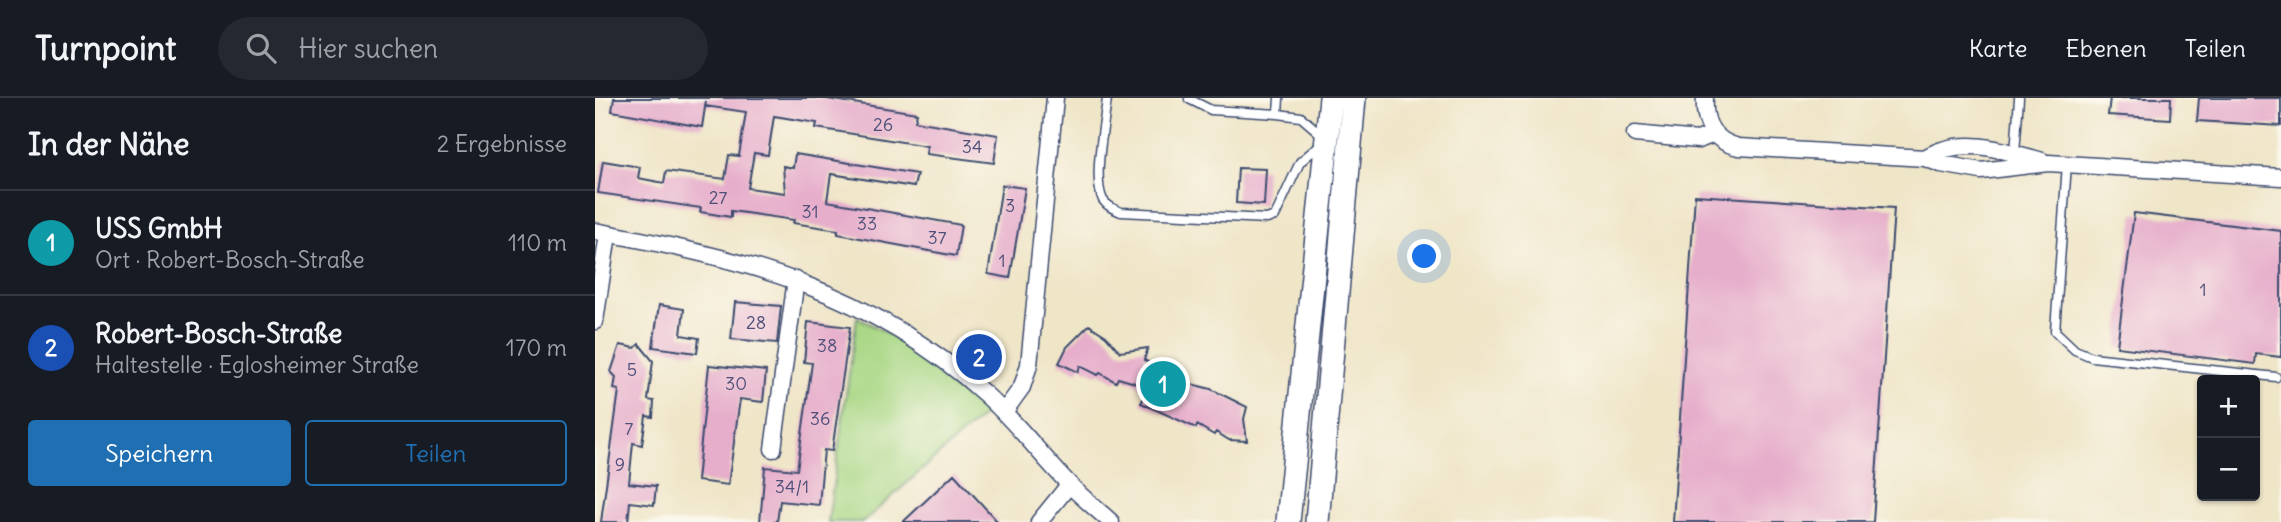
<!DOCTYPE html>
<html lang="de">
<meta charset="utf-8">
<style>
:root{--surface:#171b24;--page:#242831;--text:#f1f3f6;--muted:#9ea1a6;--line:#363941;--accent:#1f6fb2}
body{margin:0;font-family:Delius,sans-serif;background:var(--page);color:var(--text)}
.controls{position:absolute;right:21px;bottom:21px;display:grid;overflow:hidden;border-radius:7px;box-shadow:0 2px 5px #0004}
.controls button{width:63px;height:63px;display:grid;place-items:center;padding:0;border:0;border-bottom:2px solid var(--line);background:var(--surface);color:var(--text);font:35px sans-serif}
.you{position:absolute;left:830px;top:159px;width:24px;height:24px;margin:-18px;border:5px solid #fff;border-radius:50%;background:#1a73e8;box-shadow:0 0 0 10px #1a73e833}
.badge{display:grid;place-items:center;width:46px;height:46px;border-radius:50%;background:var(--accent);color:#fff;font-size:23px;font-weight:700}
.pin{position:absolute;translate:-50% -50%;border:4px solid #fff;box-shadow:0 2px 7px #0006}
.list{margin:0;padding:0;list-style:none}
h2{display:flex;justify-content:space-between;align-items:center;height:91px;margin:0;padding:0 28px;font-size:30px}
h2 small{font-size:23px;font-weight:400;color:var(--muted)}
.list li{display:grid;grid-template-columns:46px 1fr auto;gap:21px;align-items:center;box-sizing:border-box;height:105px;padding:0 28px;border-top:2px solid var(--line)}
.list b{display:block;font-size:26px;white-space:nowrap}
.list p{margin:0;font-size:23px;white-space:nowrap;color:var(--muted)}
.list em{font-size:23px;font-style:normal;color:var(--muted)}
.actions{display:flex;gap:14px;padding:21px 28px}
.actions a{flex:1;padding:16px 0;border:2px solid var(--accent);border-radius:7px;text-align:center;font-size:24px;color:var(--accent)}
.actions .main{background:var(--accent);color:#fff}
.icon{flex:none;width:38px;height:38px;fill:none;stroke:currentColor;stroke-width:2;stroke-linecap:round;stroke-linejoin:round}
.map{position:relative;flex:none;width:1686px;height:424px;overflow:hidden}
header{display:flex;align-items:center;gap:42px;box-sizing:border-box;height:98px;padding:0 35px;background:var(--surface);border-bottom:2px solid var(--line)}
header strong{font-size:33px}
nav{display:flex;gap:38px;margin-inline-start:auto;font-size:24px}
.search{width:490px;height:63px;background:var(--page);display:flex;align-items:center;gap:18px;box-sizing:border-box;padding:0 24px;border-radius:38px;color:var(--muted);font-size:26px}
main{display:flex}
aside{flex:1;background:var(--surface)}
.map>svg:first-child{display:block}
.green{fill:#a8d784;stroke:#628371;stroke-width:2}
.building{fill:#e6aecb}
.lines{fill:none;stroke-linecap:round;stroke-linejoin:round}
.lane-casing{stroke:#3b4a6e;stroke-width:11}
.street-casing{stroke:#3b4a6e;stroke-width:19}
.secondary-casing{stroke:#3b4a6e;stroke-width:26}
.lane{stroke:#fff;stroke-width:8}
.street{stroke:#fff;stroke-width:16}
.secondary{stroke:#fff;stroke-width:23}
.labels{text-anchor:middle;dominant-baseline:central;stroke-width:5;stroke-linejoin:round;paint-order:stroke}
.number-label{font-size:18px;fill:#4e4f79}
</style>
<header>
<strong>Turnpoint</strong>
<div class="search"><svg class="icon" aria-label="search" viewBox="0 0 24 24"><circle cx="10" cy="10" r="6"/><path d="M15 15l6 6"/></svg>Hier suchen</div>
<nav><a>Karte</a><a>Ebenen</a><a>Teilen</a></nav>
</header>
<main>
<aside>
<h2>In der Nähe<small>2 Ergebnisse</small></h2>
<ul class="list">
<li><span class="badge" style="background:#0f9aa8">1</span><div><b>USS GmbH</b><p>Ort · Robert-Bosch-Straße</p></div><em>110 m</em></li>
<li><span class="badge" style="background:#1a4fb4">2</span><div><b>Robert-Bosch-Straße</b><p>Haltestelle · Eglosheimer Straße</p></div><em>170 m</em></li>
</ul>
<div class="actions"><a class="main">Speichern</a><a>Teilen</a></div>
</aside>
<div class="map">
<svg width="1686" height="424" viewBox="0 0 1686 424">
<rect width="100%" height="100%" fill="#fbf7ec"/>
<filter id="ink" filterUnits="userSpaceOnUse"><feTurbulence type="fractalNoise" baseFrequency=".0143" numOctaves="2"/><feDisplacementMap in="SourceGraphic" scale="14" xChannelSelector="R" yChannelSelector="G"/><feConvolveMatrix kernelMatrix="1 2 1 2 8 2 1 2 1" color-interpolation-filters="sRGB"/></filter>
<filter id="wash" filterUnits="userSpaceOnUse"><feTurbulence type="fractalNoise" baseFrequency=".00686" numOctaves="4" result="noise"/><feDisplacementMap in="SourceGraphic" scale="28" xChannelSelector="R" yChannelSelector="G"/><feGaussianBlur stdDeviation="1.57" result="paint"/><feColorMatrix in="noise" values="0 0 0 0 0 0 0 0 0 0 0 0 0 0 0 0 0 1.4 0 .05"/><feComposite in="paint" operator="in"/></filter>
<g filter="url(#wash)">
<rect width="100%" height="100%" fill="#efe5c7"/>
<path class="green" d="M262 219 325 253 391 315 268 424H233Z"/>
<g id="blocks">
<path class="building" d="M19 0H226L322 15 320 23 403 37 399 65 331 56 332 48 221 30 222 25 179 18 173 57 159 55 153 90 190 95 188 68 198 70 200 56 322 76 319 89 236 76 232 103 366 127 361 158 243 136V132L198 125 199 122 136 113V119L105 114 106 110 3 95 8 63 45 69 43 80 69 85 71 73 130 81 134 57 144 58 151 14 110 8 111 3 107 29 17 13Z
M1515 0H1576L1575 21 1513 17Z
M1604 0H1686V28L1602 23Z
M643 70 671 71 669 107 641 105Z
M407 87 430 90 415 180 393 176Z
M1100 97 1299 110 1278 424H1078Z
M1539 115 1686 133V259L1661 256 1660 266 1522 249Z
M140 204 186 208 182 245 136 241Z
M64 207 89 211 86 237 104 240 102 255 58 249Z
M213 224 255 229 237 353 229 352 224 407 185 403 182 424H165L170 369 202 372 217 265 209 264Z
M494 227 511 238 525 254 553 250 549 262 596 286 616 291 652 309 649 321 652 343 634 342 621 334 619 337 602 327 601 330 546 305 552 294 540 285 523 280 521 284 505 275 503 277 485 268 483 274 464 265 472 249Z
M44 246 58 263 53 302 59 303 58 319 51 318 47 347 38 345 34 385 61 388 59 407 35 404 33 424H6L24 292 19 291 21 279 16 274 25 247 40 250Z
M114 267 171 273 168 304 145 301 133 387 102 383Z
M359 376 403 424H308Z"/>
</g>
</g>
<g filter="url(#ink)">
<use href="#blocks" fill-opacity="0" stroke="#3b4a6e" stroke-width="2"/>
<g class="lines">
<g class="lane-casing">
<path id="lane" d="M512 0C510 24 497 81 508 102 513 109 519 111 526 114L672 121 680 118 705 64 725 47
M684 0 683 16 706 19 727 37
M594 1 616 12 683 16
M1420 55 1424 0
M1472 66 1460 233 1480 252 1497 259 1681 279"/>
</g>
<g class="street-casing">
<path id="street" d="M1110 0C1108 25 1119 44 1144 49L1330 60 1346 66 1386 73 1453 65 1686 79
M1040 36 1103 42 1119 36
M1330 60C1366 37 1409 52 1447 63
M0 133C150 161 273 191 390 296 420 323 445 356 473 385 486 399 502 411 516 424
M0 223 13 136
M409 314 427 289 434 267 460 0
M178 351 201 181
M444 424 474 387"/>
</g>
<g class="secondary-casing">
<path id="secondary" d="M693 424 736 0
M722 424 759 0"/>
</g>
<use href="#lane" class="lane"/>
<use href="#street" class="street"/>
<use href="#secondary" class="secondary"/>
</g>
</g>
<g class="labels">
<g class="number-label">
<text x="288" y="26">26</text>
<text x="377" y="48">34</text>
<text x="123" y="99">27</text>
<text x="415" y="107">3</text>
<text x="215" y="113">31</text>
<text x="272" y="125">33</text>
<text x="342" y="139">37</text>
<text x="407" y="162">1</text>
<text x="1608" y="191">1</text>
<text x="161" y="224">28</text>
<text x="232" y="247">38</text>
<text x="37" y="271">5</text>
<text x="141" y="285">30</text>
<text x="225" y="320">36</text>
<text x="34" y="330">7</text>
<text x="25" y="366">9</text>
<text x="197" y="388">34/1</text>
</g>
</g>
</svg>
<div class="controls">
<button>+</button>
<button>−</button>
</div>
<div class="you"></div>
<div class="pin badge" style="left:568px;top:286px;background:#0f9aa8">1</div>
<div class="pin badge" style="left:384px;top:259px;background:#1a4fb4">2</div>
</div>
</main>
